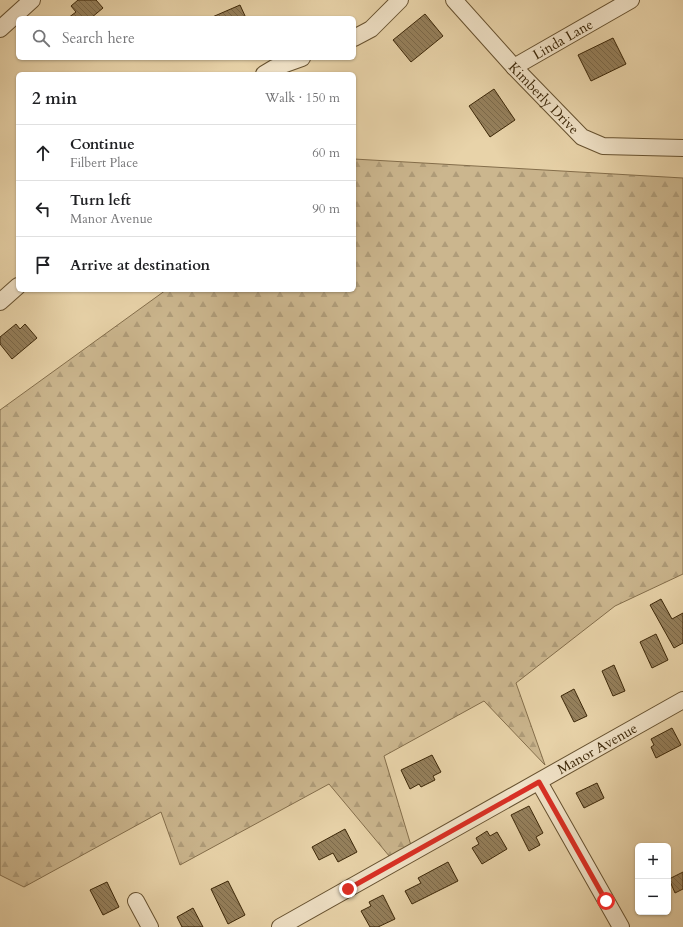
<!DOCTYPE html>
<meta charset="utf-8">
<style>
:root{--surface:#fff;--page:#f6f6f6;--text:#202124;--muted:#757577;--line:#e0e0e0}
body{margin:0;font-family:Cardo,serif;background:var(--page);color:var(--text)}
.controls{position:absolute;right:12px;bottom:12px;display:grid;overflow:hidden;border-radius:6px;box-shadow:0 1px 3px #0004}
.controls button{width:36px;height:36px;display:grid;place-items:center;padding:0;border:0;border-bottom:1px solid var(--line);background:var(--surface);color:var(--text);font:20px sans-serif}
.stop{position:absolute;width:12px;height:12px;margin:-9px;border:3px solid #d93025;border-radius:50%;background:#fff}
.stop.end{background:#d93025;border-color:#fff;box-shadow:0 1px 4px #0008}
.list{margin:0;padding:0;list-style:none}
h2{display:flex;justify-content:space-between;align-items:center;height:52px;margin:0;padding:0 16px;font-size:17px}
h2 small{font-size:13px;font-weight:400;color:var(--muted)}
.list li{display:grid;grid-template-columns:26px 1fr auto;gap:12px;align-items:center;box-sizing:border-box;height:56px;padding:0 16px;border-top:1px solid var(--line)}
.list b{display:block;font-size:15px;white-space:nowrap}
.list p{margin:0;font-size:13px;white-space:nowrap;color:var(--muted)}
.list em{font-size:13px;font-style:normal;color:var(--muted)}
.icon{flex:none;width:22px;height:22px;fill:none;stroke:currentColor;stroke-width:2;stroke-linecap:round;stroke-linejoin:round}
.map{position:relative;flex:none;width:683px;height:927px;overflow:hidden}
.search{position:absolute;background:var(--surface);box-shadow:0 1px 3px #0004;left:16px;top:16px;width:340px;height:44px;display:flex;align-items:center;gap:10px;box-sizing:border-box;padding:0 14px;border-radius:6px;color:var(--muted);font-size:15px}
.panel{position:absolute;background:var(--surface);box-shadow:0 1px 3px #0004;left:16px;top:72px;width:340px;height:220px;border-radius:6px}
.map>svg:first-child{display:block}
.forest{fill:url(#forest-firs);stroke:#846e4b}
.building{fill:url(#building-back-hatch);stroke:#3c2708}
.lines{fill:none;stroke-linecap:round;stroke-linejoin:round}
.minor-casing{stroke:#675230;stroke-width:18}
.minor{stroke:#f0e2c7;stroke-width:16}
.route{stroke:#d93025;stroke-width:5}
.labels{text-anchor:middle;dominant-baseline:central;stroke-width:4;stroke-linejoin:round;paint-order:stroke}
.street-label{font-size:14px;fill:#3c2708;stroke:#f0e2c7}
</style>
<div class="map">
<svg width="683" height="927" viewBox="0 0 683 927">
<defs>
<pattern id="forest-firs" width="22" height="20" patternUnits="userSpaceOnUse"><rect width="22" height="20" fill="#cbb68e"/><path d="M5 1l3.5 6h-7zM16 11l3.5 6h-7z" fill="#af9c79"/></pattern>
<pattern id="building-back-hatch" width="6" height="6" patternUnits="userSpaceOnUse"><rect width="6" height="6" fill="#95805c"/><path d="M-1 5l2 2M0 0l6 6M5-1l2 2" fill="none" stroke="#7b694a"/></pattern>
</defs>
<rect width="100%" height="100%" fill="#e8d3a9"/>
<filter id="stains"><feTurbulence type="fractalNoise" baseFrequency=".005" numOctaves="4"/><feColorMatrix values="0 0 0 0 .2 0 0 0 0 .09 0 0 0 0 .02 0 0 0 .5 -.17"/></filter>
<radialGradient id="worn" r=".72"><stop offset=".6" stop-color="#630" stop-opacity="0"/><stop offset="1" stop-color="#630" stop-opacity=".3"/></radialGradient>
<path class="forest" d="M354 159 683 178V574L615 606 516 683 545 765 484 701 384 756 413 852 395 863 329 784 180 865 161 812 24 887 0 875V410L166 290H354Z"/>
<path class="building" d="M78 0H96L103 8 91 18H68L76 12 71 6Z
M240 5 246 18H210Z
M425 14 443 36 411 62 393 40Z
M613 38 626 64 591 81 578 55Z
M494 89 515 120 490 137 469 106Z
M16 324 20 329 25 324 37 338 12 359 0 344V337Z
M661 599 672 619 683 613V643L674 648 650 605Z
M656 634 668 660 652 668 640 642Z
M614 665 625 691 613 696 602 671Z
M574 689 587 716 574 722 561 696Z
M672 728 681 745 656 758 651 747 654 745 651 739Z
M432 755 441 772 433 776 435 780 421 787 419 784 410 789 401 770Z
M597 783 604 798 584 808 576 793Z
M529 806 543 833 536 837 540 845 529 851 511 815Z
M345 829 357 852 338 862 333 853 319 860 312 847Z
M487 831 490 836 497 832 507 849 482 864 472 848 479 844 476 838Z
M448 862 458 881 412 904 405 891 421 883 418 878Z
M683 872V889L675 893 669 879Z
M228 881 245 915 228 924 211 889Z
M107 882 119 907 103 915 90 890Z
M383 895 395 919 378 927H370L361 911 371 906 369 902Z
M193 908 203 927H182L177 917Z"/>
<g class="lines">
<g class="minor-casing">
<g id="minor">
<path id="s1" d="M454 0 514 67 582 137 603 146 683 148"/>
<path d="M0 29 32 0"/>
<path d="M354 38 371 29 400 0"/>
<path id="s2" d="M514 67 631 0"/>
<path d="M264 74 274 68 302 58"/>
<path d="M0 302 18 286"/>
<path d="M539 782 621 927"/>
<path d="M136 901 150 927"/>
<path id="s3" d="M280 927 683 700"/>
</g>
</g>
<use href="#minor" class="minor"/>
</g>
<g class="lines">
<path class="route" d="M348 889 539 782 606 901"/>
</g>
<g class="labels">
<g class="street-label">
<text stroke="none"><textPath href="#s2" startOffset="56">Linda Lane</textPath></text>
<text stroke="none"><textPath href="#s1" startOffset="133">Kimberly Drive</textPath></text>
<text stroke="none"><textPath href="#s3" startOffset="364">Manor Avenue</textPath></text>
</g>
</g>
<rect width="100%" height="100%" filter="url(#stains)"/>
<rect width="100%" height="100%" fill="url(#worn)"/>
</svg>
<div class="controls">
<button>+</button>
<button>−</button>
</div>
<div class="stop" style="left:606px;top:901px"></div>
<div class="stop end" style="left:348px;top:889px"></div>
<div class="search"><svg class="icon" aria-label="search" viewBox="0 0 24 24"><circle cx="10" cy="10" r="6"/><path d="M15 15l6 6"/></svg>Search here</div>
<section class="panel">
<h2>2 min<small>Walk · 150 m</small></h2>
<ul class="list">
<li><svg class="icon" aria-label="ahead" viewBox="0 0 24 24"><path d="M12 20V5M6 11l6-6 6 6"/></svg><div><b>Continue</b><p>Filbert Place</p></div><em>60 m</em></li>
<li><svg class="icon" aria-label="left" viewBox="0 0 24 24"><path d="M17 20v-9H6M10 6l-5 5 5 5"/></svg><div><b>Turn left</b><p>Manor Avenue</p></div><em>90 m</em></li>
<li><svg class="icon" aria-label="arrive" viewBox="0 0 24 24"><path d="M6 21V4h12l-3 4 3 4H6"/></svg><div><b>Arrive at destination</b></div></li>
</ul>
</section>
</div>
